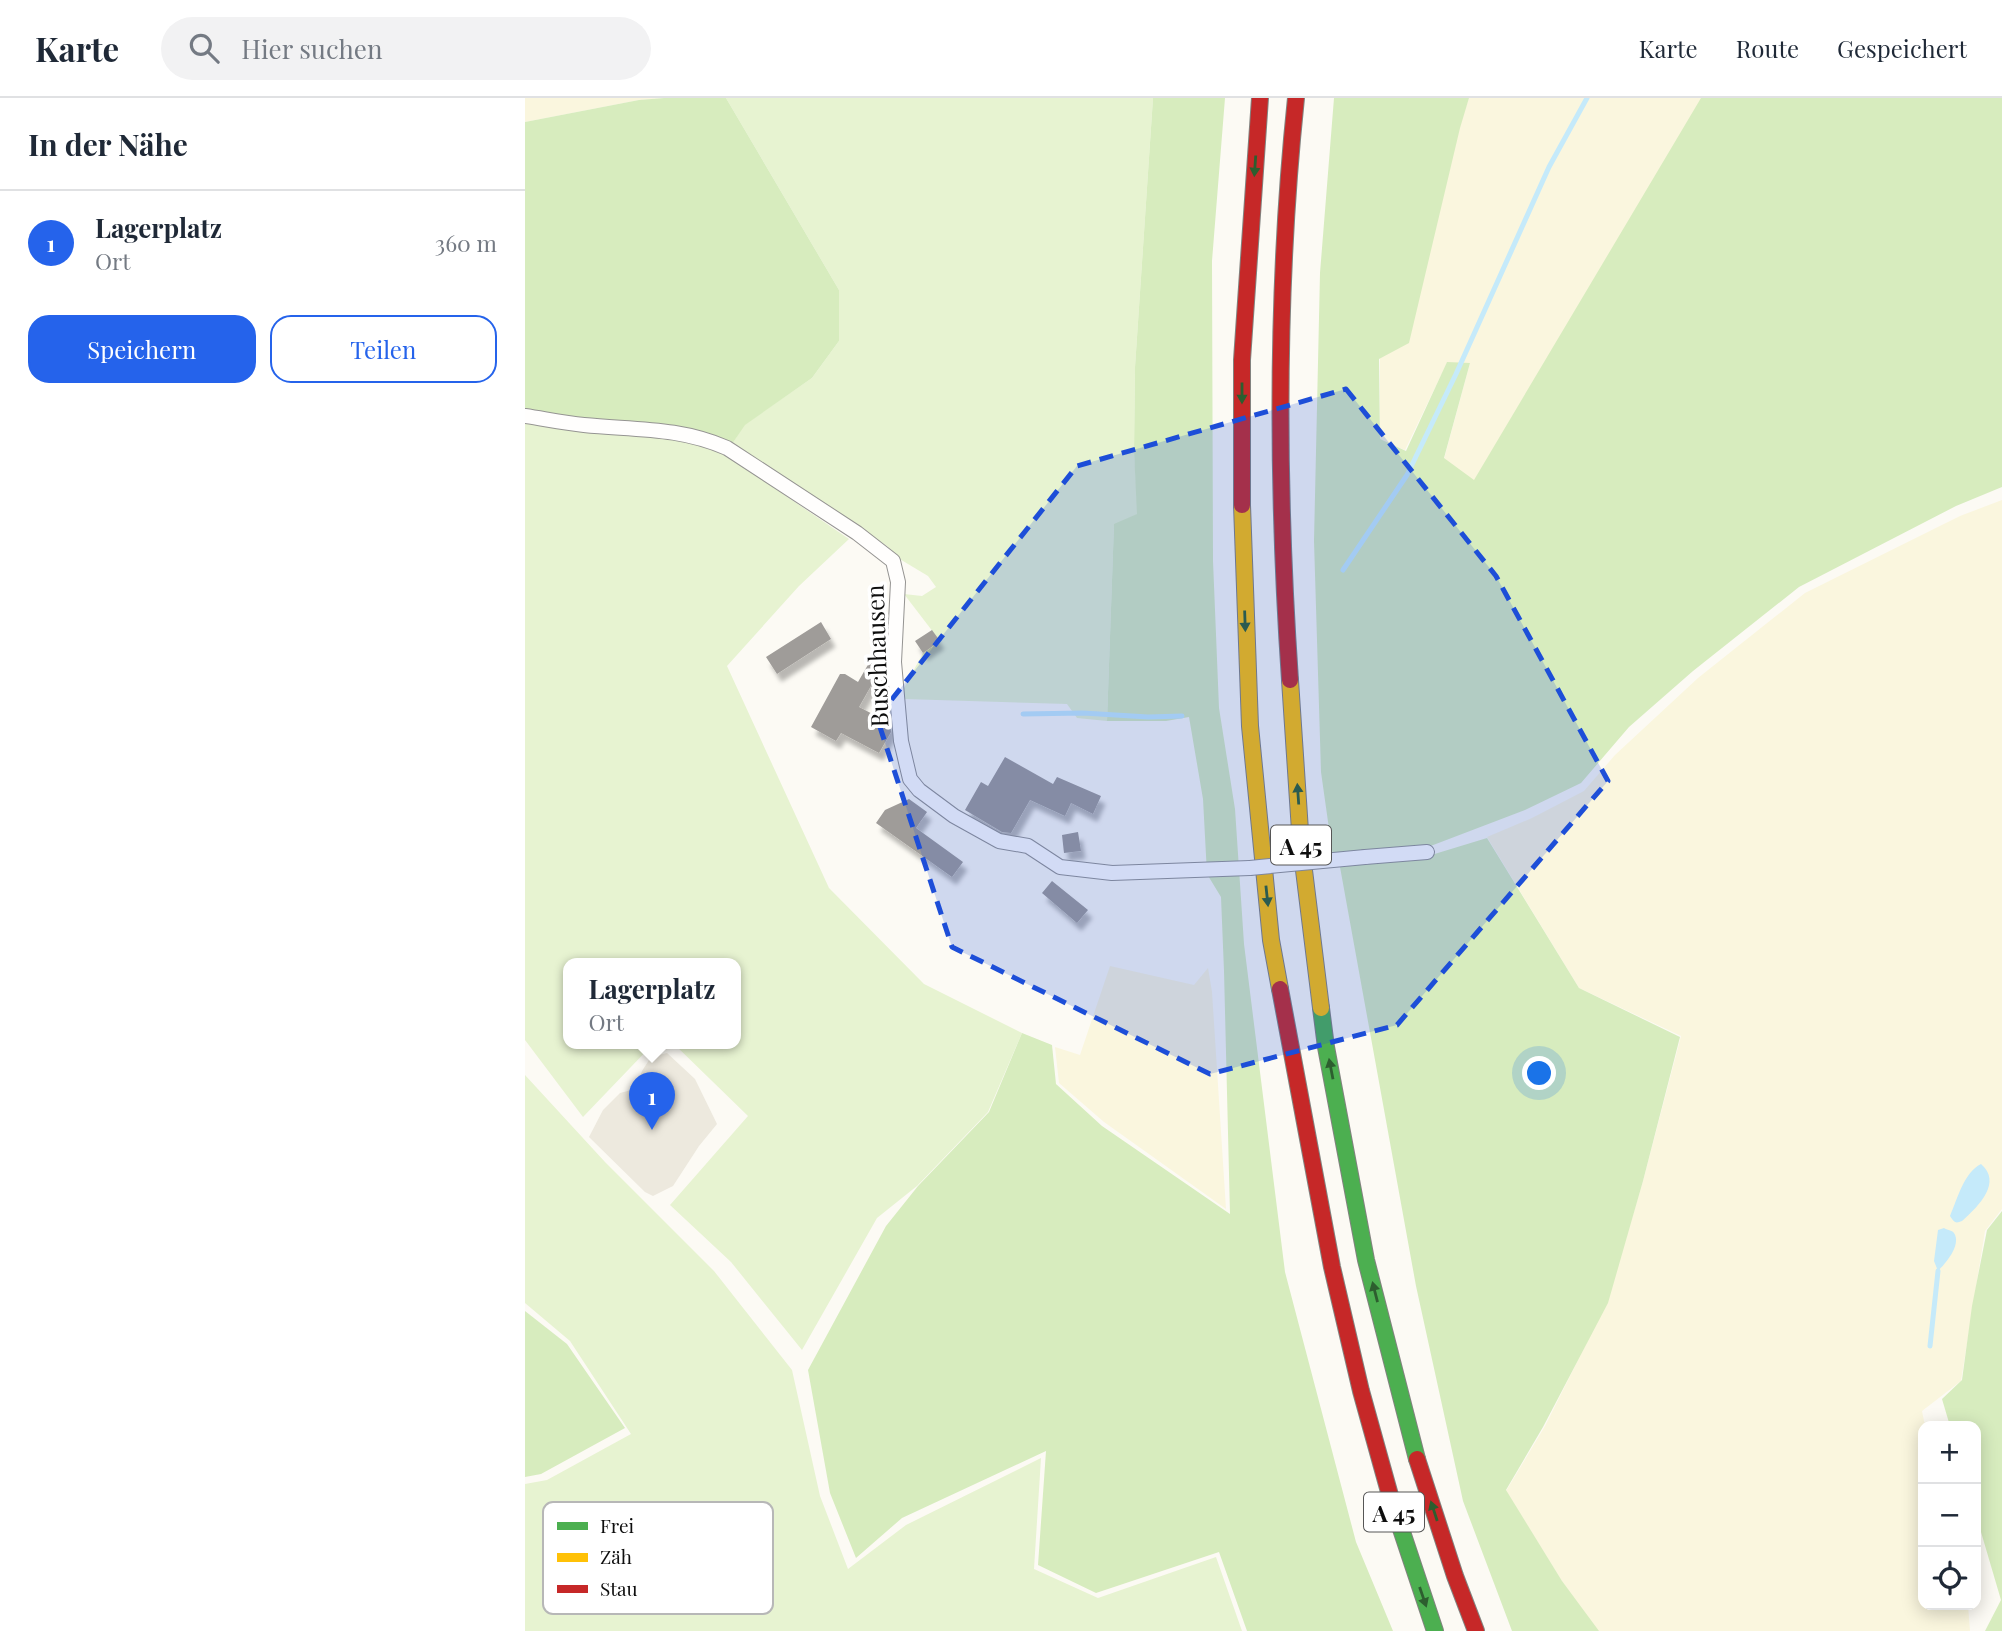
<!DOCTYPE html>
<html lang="de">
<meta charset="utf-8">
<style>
:root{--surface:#fff;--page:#f2f2f3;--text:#1f2937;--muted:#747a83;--line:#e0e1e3;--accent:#2563eb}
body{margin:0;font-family:"Playfair Display",serif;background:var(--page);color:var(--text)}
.controls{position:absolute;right:21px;bottom:21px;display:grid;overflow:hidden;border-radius:14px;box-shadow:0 4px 18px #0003}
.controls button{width:63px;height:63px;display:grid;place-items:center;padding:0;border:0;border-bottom:2px solid var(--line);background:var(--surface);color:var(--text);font:35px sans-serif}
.you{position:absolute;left:1015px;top:976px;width:24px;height:24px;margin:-18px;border:5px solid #fff;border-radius:50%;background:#1a73e8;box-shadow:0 0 0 10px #1a73e833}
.badge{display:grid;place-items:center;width:46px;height:46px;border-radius:50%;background:var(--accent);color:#fff;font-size:23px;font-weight:700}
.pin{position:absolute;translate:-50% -58px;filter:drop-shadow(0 2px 4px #0008)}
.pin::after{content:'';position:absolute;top:37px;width:24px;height:21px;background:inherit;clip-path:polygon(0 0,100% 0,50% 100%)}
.popup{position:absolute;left:38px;top:860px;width:178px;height:91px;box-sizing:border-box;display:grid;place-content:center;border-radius:14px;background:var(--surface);filter:drop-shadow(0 2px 5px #0005);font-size:23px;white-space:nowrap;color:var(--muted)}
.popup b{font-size:26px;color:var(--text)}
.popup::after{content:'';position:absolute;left:50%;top:100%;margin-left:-14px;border:14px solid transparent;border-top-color:var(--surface)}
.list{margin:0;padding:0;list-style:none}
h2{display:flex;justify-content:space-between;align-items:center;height:91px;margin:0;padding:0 28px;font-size:30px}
h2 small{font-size:23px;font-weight:400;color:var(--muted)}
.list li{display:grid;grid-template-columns:46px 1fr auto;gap:21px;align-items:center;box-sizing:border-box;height:105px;padding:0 28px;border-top:2px solid var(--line)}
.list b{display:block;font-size:26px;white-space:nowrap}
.list p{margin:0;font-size:23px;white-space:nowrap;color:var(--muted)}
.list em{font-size:23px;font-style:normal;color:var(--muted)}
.actions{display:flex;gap:14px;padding:21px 28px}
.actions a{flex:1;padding:16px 0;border:2px solid var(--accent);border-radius:21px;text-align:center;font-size:24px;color:var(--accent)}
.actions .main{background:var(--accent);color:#fff}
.icon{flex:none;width:38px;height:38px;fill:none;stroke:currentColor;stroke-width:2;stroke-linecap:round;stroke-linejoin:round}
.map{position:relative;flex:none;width:1477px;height:1533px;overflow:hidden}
header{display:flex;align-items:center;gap:42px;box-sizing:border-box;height:98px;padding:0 35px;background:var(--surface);border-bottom:2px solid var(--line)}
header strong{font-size:33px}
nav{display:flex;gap:38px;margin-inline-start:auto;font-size:24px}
.search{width:490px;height:63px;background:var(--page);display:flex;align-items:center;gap:18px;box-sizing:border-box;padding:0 24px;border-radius:38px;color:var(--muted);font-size:26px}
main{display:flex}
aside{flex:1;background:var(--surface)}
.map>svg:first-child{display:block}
.farmland{fill:#faf6de}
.green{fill:#e7f3d1}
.forest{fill:#d7ecbe}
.plaza{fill:#ede9de}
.water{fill:#c5eafa}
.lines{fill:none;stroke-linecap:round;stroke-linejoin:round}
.stream{stroke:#c5eafa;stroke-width:5}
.building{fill:#9f9c99;filter:url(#shadow)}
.street-casing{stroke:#959492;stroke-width:16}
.fast-casing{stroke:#82827f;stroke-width:18}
.slow-casing{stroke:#82827f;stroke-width:18}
.jam-casing{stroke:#82827f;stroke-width:18}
.street{stroke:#fffefd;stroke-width:14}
.fast{stroke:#4caf50;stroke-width:16}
.slow{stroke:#ffc107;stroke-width:16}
.jam{stroke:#c62828;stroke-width:16}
.street-bridge-casing{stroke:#959492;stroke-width:16;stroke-linecap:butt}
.street-bridge{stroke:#fffefd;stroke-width:14}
.oneway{fill:#2d5e2f}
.marked{fill:#1d4ed8;fill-opacity:0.2;stroke:#1d4ed8;stroke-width:5;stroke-dasharray:14 9;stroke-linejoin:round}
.labels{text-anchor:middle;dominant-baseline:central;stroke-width:7;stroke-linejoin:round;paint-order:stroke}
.shield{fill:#fff;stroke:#565656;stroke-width:2}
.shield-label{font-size:23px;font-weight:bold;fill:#0e0e0e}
.street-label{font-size:24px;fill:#0e0e0e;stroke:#fff}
.key{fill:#fff;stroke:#b7b7b7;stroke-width:2}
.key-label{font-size:19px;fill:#0e0e0e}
</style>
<header>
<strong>Karte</strong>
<div class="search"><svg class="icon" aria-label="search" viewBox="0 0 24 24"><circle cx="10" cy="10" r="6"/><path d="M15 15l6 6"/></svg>Hier suchen</div>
<nav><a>Karte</a><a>Route</a><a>Gespeichert</a></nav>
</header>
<main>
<aside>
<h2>In der Nähe<small></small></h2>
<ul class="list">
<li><span class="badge">1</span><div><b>Lagerplatz</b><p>Ort</p></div><em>360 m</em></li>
</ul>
<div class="actions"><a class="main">Speichern</a><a>Teilen</a></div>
</aside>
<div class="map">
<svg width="1477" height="1533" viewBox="0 0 1477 1533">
<defs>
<filter id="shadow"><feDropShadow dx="4.5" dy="8" stdDeviation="2" flood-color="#0004"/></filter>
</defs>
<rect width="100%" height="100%" fill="#fcfaf4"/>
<path class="farmland" d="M0 0H139L114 2 0 24Z
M944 0H1177L949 383 919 361 945 265H922L880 352 855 342V260Z
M1477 402V1111L1460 1133 1436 1283 1397 1313 1400 1328H1398V1507H1443L1445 1533H1073L1038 1485 981 1393 1020 1328 1083 1202 1118 1083 1156 938 1054 890 962 739 1007 720 1059 693 1090 657 1173 580 1280 495 1435 418Z
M585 868 669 887 683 870 687 894 701 1111 579 1024 534 985 530 949 555 957Z"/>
<path class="green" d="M201 0H628L610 269 609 353 613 416 589 427 582 623 552 620 542 606 379 601 378 592 398 555 415 543 379 496 397 498 411 489 403 478 373 460 362 448 207 346 219 327 287 280 314 243V192Z
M0 325 144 339 177 345 201 357 324 441 274 488 202 568 304 790 399 886 497 935 463 1014 392 1088 352 1120 277 1252 206 1164 145 1107 223 1018 149 946H211V866H43V946H128L58 1019 0 942Z
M0 977 80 1064 189 1173 267 1272 295 1398 323 1471 381 1427 516 1360 509 1471 573 1500 691 1459 717 1533H0V1386L22 1382 106 1336 45 1243 0 1205Z"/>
<path class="forest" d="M139 0H201L314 192V243L287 280 220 327 207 346C158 322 111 328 59 321 39 319 19 315 0 312V24L114 2Z
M628 0H700L687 163 688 463 694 610 710 711 719 846 760 1174 831 1444 868 1533H722L694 1454 571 1495 513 1467 521 1353 377 1420 331 1460 305 1395 283 1272 361 1128 393 1088 464 1014 497 935 527 947 531 986 577 1028 705 1116 699 873 696 799 682 776 678 701 664 619 641 623H582L589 426 612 416 609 353 610 269Z
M809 0H944L935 30 884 245 854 261 855 341 881 353 922 264 945 265 919 360 949 382 1176 0H1477V389L1431 408 1274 489 1168 573 1104 629 1056 685 1000 712 903 749 808 759 796 674 789 443 795 175Z
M962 740 1054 890 1155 939 1118 1083 1083 1205 1018 1329 981 1392 1037 1483 1074 1533H987L938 1403 891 1188 815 769 903 758Z
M1477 1113V1533H1460L1476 1502 1451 1417V1328H1425L1417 1301 1437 1282 1447 1208 1462 1132Z
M0 1213 42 1246 100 1330 16 1376 0 1379Z"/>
<path class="plaza" d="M142 955 170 981 192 1026 174 1048 148 1088 128 1098 120 1094 64 1039 78 1012 95 995 110 991 117 973 126 959Z"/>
<path class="water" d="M1456 1066C1477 1084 1455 1107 1437 1123 1430 1126 1429 1124 1425 1118 1432 1102 1439 1074 1456 1066Z
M1419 1130C1422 1132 1427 1132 1429 1135 1437 1147 1420 1166 1413 1173L1409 1163 1413 1132Z"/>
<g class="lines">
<path class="stream" d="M818 472 882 377 931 276 1024 69 1062 0
M498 616 558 615 623 619 657 618
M1405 1248 1413 1173"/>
</g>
<path class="building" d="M296 524 306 541 252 576 241 559Z
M407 532 415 543 398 555 390 543Z
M348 558 359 565 334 609 365 625 366 634 354 655 316 635 311 643 286 629 315 576H320L333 584Z
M480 659 528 686 532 679 576 698 568 716 546 705 540 718 505 702 486 735 477 734 440 712 456 684 463 688Z
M384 701 402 714 391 730 438 764 427 779 351 725 360 712Z
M553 734 556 753 539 755 537 737Z
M527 783 563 812 552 825 517 795Z"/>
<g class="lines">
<g class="street-casing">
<path id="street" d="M0 318C20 321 39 325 59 327 110 332 154 329 202 350L332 435 368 463 373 484 369 564 376 643 385 681 394 692 429 718 474 743 503 748 535 769 587 775 725 770
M840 759 902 754"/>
</g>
<g class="fast-casing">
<path id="fast" d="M796 910 801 949 841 1162 892 1361
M866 1401 910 1533"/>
</g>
<g class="slow-casing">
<path id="slow" d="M717 407 725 628 746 842 755 891
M765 582 776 748 796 910"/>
</g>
<g class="jam-casing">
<path id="jam" d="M717 407V262L735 0
M765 582C752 391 751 190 771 0
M755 891 807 1169 836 1293 866 1401
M892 1361 930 1478 951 1533"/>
</g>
<use href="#street" class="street"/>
<use href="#fast" class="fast"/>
<use href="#slow" class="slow"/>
<use href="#jam" class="jam"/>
<g class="street-bridge-casing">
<path id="street-bridge" d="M725 770 840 759"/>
</g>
<use href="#street-bridge" class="street-bridge"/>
</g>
<defs><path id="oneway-solid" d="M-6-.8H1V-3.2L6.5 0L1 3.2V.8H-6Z" transform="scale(1.75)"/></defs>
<g class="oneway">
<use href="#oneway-solid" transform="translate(730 68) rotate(94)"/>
<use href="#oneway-solid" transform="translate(717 295) rotate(90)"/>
<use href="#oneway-solid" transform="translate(720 523) rotate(88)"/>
<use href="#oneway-solid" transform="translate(773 696) rotate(-94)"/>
<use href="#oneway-solid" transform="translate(742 798) rotate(84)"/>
<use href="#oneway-solid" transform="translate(806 971) rotate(-101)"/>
<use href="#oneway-solid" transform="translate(850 1194) rotate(-104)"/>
<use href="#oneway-solid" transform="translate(909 1413) rotate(-108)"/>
<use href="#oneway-solid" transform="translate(898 1499) rotate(71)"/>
</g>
<path class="marked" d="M821 291 971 478 1083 683 872 927 685 976 427 849 352 620 552 368Z"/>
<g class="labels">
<g class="shield">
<rect x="746" y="727.5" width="60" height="39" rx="5"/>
<rect x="839" y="1394.5" width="60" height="39" rx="5"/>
</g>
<g class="shield-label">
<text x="776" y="747">A 45</text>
<text x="869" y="1414">A 45</text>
</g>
<g class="street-label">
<text transform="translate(351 558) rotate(-92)">Buschhausen</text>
</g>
</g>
<rect x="18" y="1404" width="230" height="112" rx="10" class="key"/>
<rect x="32" y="1424" width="31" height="8" fill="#4caf50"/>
<rect x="32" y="1455" width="31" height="9" fill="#ffc107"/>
<rect x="32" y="1487" width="31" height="8" fill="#c62828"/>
<g class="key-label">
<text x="75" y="1435">Frei</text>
<text x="75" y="1466">Zäh</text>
<text x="75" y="1498">Stau</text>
</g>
</svg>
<div class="controls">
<button>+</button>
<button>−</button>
<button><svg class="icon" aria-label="locate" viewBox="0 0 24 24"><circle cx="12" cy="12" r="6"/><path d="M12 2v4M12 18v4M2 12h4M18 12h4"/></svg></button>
</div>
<div class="you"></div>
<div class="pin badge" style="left:127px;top:1032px">1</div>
<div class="popup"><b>Lagerplatz</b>Ort</div>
</div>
</main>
